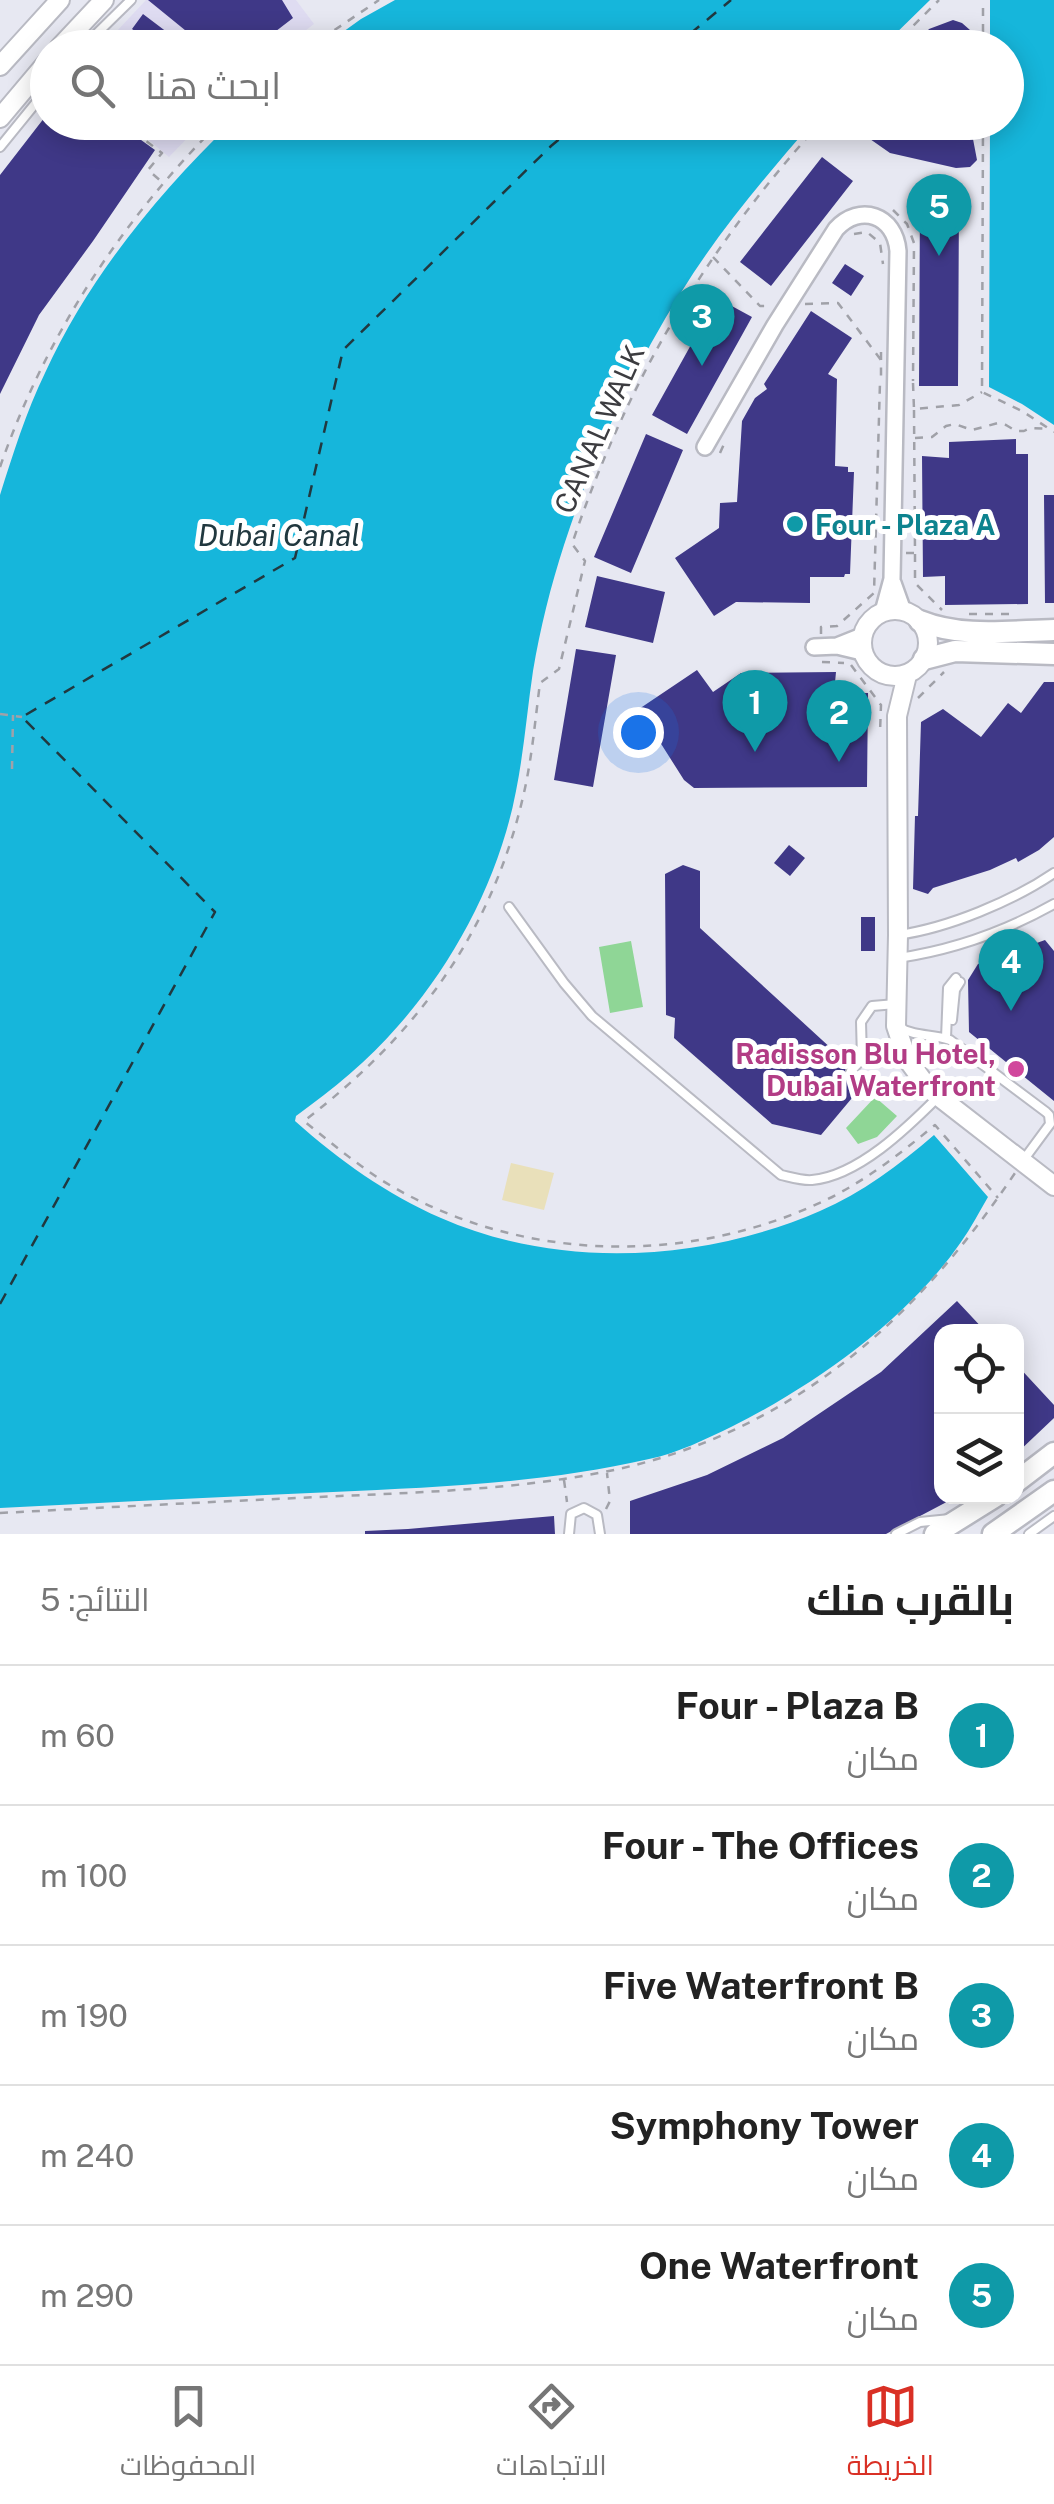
<!DOCTYPE html>
<html lang="ar">
<meta charset="utf-8">
<style>
:root{--surface:#fff;--page:#f6f6f6;--text:#222;--muted:#767676;--line:#e0e0e0;--accent:#d93025}
body{margin:0;font-family:"Public Sans",Cairo,sans-serif;background:var(--page);color:var(--text);direction:rtl}
.controls{position:absolute;right:30px;bottom:30px;display:grid;overflow:hidden;border-radius:20px;box-shadow:0 5px 25px #0003}
.controls button{width:90px;height:90px;display:grid;place-items:center;padding:0;border:0;border-bottom:2px solid var(--line);background:var(--surface);color:var(--text);font:50px sans-serif}
.you{position:absolute;left:638px;top:732px;width:35px;height:35px;margin:-25px;border:8px solid #fff;border-radius:50%;background:#1a73e8;box-shadow:0 0 0 15px #1a73e833}
.badge{display:grid;place-items:center;width:65px;height:65px;border-radius:50%;background:var(--accent);color:#fff;font-size:32px;font-weight:700}
.pin{position:absolute;translate:-50% -82px;filter:drop-shadow(0 2px 5px #0008)}
.pin::after{content:'';position:absolute;top:52px;width:35px;height:30px;background:inherit;clip-path:polygon(0 0,100% 0,50% 100%)}
.list{margin:0;padding:0;list-style:none}
h2{display:flex;justify-content:space-between;align-items:center;height:130px;margin:0;padding:0 40px;font-size:42px}
h2 small{font-size:32px;font-weight:400;color:var(--muted)}
.list li{display:grid;grid-template-columns:65px 1fr auto;gap:30px;align-items:center;box-sizing:border-box;height:140px;padding:0 40px;border-top:2px solid var(--line)}
.list b{display:block;font-size:38px;white-space:nowrap}
.list p{margin:0;font-size:32px;white-space:nowrap;color:var(--muted)}
.list em{font-size:32px;font-style:normal;color:var(--muted)}
.icon{flex:none;width:55px;height:55px;fill:none;stroke:currentColor;stroke-width:2;stroke-linecap:round;stroke-linejoin:round}
.map{position:relative;flex:none;width:1054px;height:1534px;overflow:hidden;direction:ltr}
.search{position:absolute;background:var(--surface);box-shadow:0 5px 25px #0003;left:30px;right:30px;top:30px;height:110px;display:flex;align-items:center;gap:25px;box-sizing:border-box;padding:0 35px;border-radius:55px;color:var(--muted);font-size:38px}
.sheet{height:830px;background:var(--surface)}
nav{display:flex;justify-content:space-around;align-items:center;box-sizing:border-box;height:140px;border-top:2px solid var(--line);background:var(--surface);font-size:28px;color:var(--muted)}
nav a{display:grid;justify-items:center;gap:5px}
nav .on{color:var(--accent)}
.map>svg:first-child{display:block}
.commercial{fill:#dfdcf2}
.green{fill:#8fd696}
.sand{fill:#e9e0ba}
.water{fill:#16b6db}
.lines{fill:none;stroke-linecap:round;stroke-linejoin:round}
.ferry{stroke:#21383f;stroke-width:2.5;stroke-dasharray:12 10;stroke-linecap:butt}
.building{fill:#3f3887}
.service-casing{stroke:#b9bac3;stroke-width:12}
.minor-casing{stroke:#b9bac3;stroke-width:20}
.tertiary-casing{stroke:#b9bac3;stroke-width:22}
.secondary-casing{stroke:#b9bac3;stroke-width:25}
.path{stroke:#a0a1a8;stroke-width:2.5;stroke-dasharray:8 8;stroke-linecap:butt}
.service{stroke:#fff;stroke-width:8}
.minor{stroke:#fff;stroke-width:15}
.tertiary{stroke:#fff;stroke-width:18}
.secondary{stroke:#fff;stroke-width:20}
.culture-dot{fill:#0f9aa8;stroke:#fff;stroke-width:4}
.hotel-dot{fill:#d1479c;stroke:#fff;stroke-width:4}
.labels{text-anchor:middle;dominant-baseline:central;stroke-width:10;stroke-linejoin:round;paint-order:stroke}
.street-label{font-size:28px;fill:#3c3c40;stroke:#fff}
.culture-label{font-size:28px;font-weight:bold;fill:#0d838f;stroke:#fff;text-anchor:start}
.hotel-label{font-size:28px;font-weight:bold;fill:#b23c85;stroke:#fff;text-anchor:end}
.water-label{font-size:30px;font-style:italic;fill:#21383f;stroke:#fff}
</style>
<div class="map">
<svg width="1054" height="1534" viewBox="0 0 1054 1534">
<rect width="100%" height="100%" fill="#e7e8f2"/>
<path class="commercial" d="M146 0H296L314 24 284 47 101 48Z
M128 123H202L169 157Z"/>
<path class="green" d="M631 941 643 1007 610 1013 599 947Z
M875 1097 897 1116 877 1137 858 1144 846 1128Z"/>
<path class="sand" d="M511 1163 554 1173 544 1210 502 1200Z"/>
<path class="water" d="M395 0H930L882 47H322L361 19Z
M990 0H1054V425L1022 404 989 387 990 123 1006 122V48L990 47Z
M231 123H812C766 176 719 231 682 291 632 370 593 456 564 545 551 585 540 629 533 671 527 711 524 751 516 791 500 876 455 962 398 1026 368 1061 333 1089 296 1116L295 1121C339 1160 386 1194 441 1218 559 1270 703 1262 820 1211 862 1193 899 1165 934 1135L988 1197C979 1212 971 1228 961 1242 908 1319 815 1385 733 1426 706 1439 678 1453 649 1459 546 1483 438 1487 333 1492 222 1497 111 1502 0 1508V495C13 454 26 412 45 373 89 277 157 195 231 123Z"/>
<g class="lines">
<path class="ferry" d="M673 48 731 0
M0 1304 215 912 22 717 295 558 343 350 551 146 580 122"/>
</g>
<path class="building" d="M148 0H282L293 18 254 48H207Z
M143 14 188 48H158L132 29Z
M953 20 962 23 970 30 974 48H913L929 29Z
M48 113V122H116L155 150 93 241 39 315 0 394V175Z
M856 122H972L973 139 977 160 970 167 956 168 890 153 860 132Z
M822 157 853 181 771 286 740 262Z
M920 197H959L958 386H919Z
M845 264 864 276 851 296 832 283Z
M717 298 752 317 687 434 652 415Z
M811 311 852 338 828 374 837 379 835 466 848 467V472H854L850 574H845L844 577H810V603L736 602 714 616 675 558 719 528 720 503 737 502 742 421 755 398 767 389 764 384Z
M646 434 683 450 631 573 594 557Z
M1016 439V454H1028V604L945 605V576L923 577 922 456 949 458V442Z
M1044 495H1054V603H1045Z
M597 576 665 592 653 643 585 627Z
M576 649 616 655 593 787 554 780Z
M697 670 713 692 741 673 836 672 834 693H868L867 787 694 788 684 780 639 709Z
M1044 682H1054V837L1039 850 1018 862 1016 858 990 870 933 888 928 894 913 889 915 816H918L921 722 943 709 981 737 1008 703 1021 713Z
M789 845 805 858 790 876 774 863Z
M683 865 700 871V928L846 1062 851 1071 852 1098 821 1135 772 1124 674 1038 675 1018 666 1015 665 874Z
M861 917H875V951H861Z
M1045 940 1054 951V1101L969 1032 968 980 978 964Z
M957 1301 986 1332H942V1496H958L886 1534H630V1501L707 1475 783 1438 881 1372Z
M1016 1364 1054 1405V1418L1016 1454Z
M554 1516 555 1534H365V1531L408 1529Z"/>
<g class="lines">
<g class="service-casing">
<path id="service" d="M82 48 131 0
M0 147 48 88
M509 907 564 983 592 1016 781 1175C790 1177 803 1181 812 1180 858 1176 907 1128 938 1097
M898 935C948 928 1013 901 1054 873
M898 958C952 950 1006 931 1054 904
M952 1020 955 990 960 982
M898 1027C919 1038 930 1033 950 1040L1046 1112 1049 1115 1050 1124 1022 1162
M946 1038 948 988 956 978
M851 1071 862 1059 861 1022 872 1006 896 1004
M569 1534 571 1514 584 1508 597 1515 600 1534
M896 1534 920 1522 950 1519
M1029 1534 1054 1516"/>
</g>
<g class="minor-casing">
<path id="minor" d="M705 447 775 325 836 229C860 203 895 215 898 251L892 579 883 612
M893 583 903 611
M837 646 862 652
M814 647 837 646 862 636"/>
</g>
<g class="tertiary-casing">
<path id="tertiary" d="M59 48 104 0
M0 66 60 0
M0 118 48 61
M862 643a33 33 0 1 1 66 0a33 33 0 1 1-66 0Z
M907 675 897 716 898 935 896 1026 907 1059 929 1089 1054 1186"/>
</g>
<g class="secondary-casing">
<path id="secondary" d="M920 621C962 638 1009 631 1054 630
M924 659 955 651 1054 654
M1016 1482 1054 1453
M935 1534 996 1496
M993 1534 1054 1491"/>
</g>
<path class="path" d="M308 48 379 0
M891 48 939 0
M983 48V0
M121 122 162 153 148 170 162 182
M821 122C705 250 627 381 572 544L585 561 559 669 540 683C535 721 532 759 523 797 491 935 415 1036 304 1121 330 1142 355 1163 383 1181 517 1263 688 1267 828 1199 868 1179 901 1153 935 1125L998 1198
M983 122 982 392 1022 411 1054 432
M893 210 907 224 914 243 913 381
M854 234 867 232 880 243 883 264
M713 257 760 306H772
M805 304 838 303 881 360V382
M881 360V347
M913 383 914 409 959 405 982 392
M915 438 932 437 946 426 955 424 972 430 998 423 1006 425 1016 431H1024L1030 428 1050 429
M720 453 724 444
M0 467C46 335 121 221 220 122
M906 553H915L914 410
M915 554V583L942 610
M969 614H1011
M821 634V627L837 626 874 593 880 382
M822 662 844 663
M851 665 881 705 880 732
M918 698 944 672
M0 714 22 717
M12 769 13 715
M564 1480 567 1502
M606 1509 610 1501 607 1473
M0 1513C113 1507 227 1501 340 1496 429 1492 517 1489 604 1472 787 1436 914 1323 1015 1173"/>
<use href="#service" class="service"/>
<use href="#minor" class="minor"/>
<use href="#tertiary" class="tertiary"/>
<use href="#secondary" class="secondary"/>
</g>
<circle class="culture-dot" cx="795" cy="524" r="10"/>
<circle class="hotel-dot" cx="1016" cy="1069" r="10"/>
<g class="labels">
<g class="street-label">
<text transform="translate(599 429) rotate(-66)">CANAL WALK</text>
</g>
<g class="culture-label">
<text x="815" y="524">Four - Plaza A</text>
</g>
<g class="hotel-label">
<text x="996" y="1053">Radisson Blu Hotel,<tspan x="996" dy="32">Dubai Waterfront</tspan></text>
</g>
<g class="water-label">
<text x="279" y="535">Dubai Canal</text>
</g>
</g>
</svg>
<div class="controls">
<button><svg class="icon" aria-label="locate" viewBox="0 0 24 24"><circle cx="12" cy="12" r="6"/><path d="M12 2v4M12 18v4M2 12h4M18 12h4"/></svg></button>
<button><svg class="icon" aria-label="layers" viewBox="0 0 24 24"><path d="M12 4l9 5-9 5-9-5zM3 14l9 5 9-5"/></svg></button>
</div>
<div class="you"></div>
<div class="pin badge" style="left:755px;top:752px;background:#0f9aa8">1</div>
<div class="pin badge" style="left:839px;top:762px;background:#0f9aa8">2</div>
<div class="pin badge" style="left:702px;top:366px;background:#0f9aa8">3</div>
<div class="pin badge" style="left:1011px;top:1011px;background:#0f9aa8">4</div>
<div class="pin badge" style="left:939px;top:256px;background:#0f9aa8">5</div>
<div class="search"><svg class="icon" aria-label="search" viewBox="0 0 24 24"><circle cx="10" cy="10" r="6"/><path d="M15 15l6 6"/></svg>ابحث هنا</div>
</div>
<section class="sheet">
<h2>بالقرب منك<small>النتائج: 5</small></h2>
<ul class="list">
<li><span class="badge" style="background:#0f9aa8">1</span><div><b>Four - Plaza B</b><p>مكان</p></div><em>60 m</em></li>
<li><span class="badge" style="background:#0f9aa8">2</span><div><b>Four - The Offices</b><p>مكان</p></div><em>100 m</em></li>
<li><span class="badge" style="background:#0f9aa8">3</span><div><b>Five Waterfront B</b><p>مكان</p></div><em>190 m</em></li>
<li><span class="badge" style="background:#0f9aa8">4</span><div><b>Symphony Tower</b><p>مكان</p></div><em>240 m</em></li>
<li><span class="badge" style="background:#0f9aa8">5</span><div><b>One Waterfront</b><p>مكان</p></div><em>290 m</em></li>
</ul>
</section>
<nav>
<a class="on"><svg class="icon" aria-label="map" viewBox="0 0 24 24"><path d="M3 6l6-2 6 2 6-2v14l-6 2-6-2-6 2zM9 4v14M15 6v14"/></svg>الخريطة</a>
<a><svg class="icon" aria-label="directions" viewBox="0 0 24 24"><path d="M12 3l9 9-9 9-9-9zM9 14v-3h6M13 9l2 2-2 2"/></svg>الاتجاهات</a>
<a><svg class="icon" aria-label="saved" viewBox="0 0 24 24"><path d="M7 4h10v16l-5-4-5 4z"/></svg>المحفوظات</a>
</nav>
